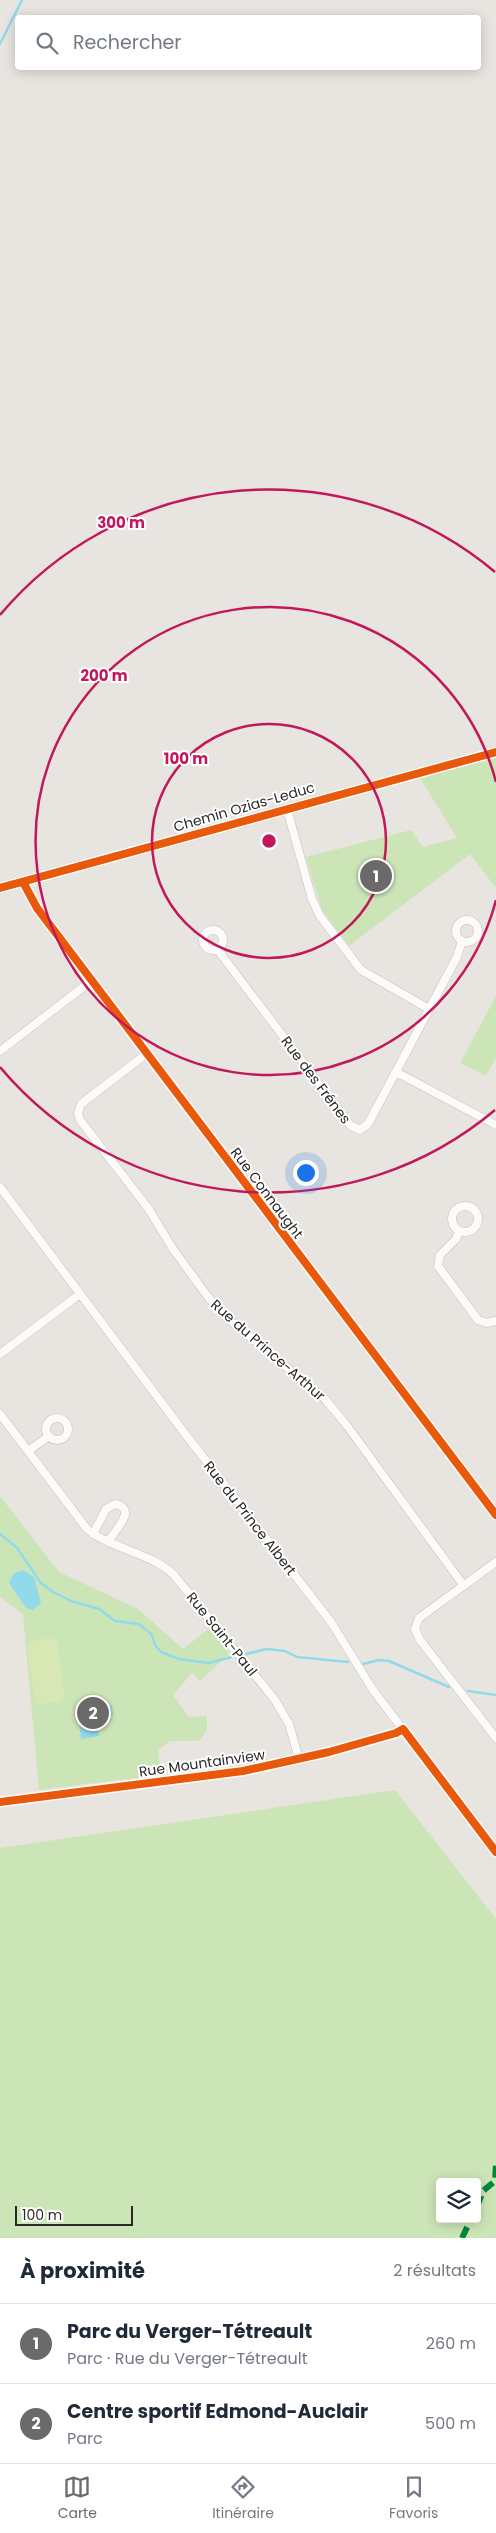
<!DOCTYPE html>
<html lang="fr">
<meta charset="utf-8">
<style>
:root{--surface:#fff;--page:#f2f2f3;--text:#1f2937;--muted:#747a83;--line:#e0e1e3;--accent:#6c6a69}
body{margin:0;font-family:Poppins,sans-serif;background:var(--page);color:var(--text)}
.controls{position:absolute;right:15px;bottom:15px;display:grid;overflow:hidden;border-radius:5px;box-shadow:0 2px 12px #0003}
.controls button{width:45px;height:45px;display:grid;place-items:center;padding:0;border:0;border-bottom:1px solid var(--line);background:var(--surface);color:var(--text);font:25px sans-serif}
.scale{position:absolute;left:15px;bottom:12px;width:118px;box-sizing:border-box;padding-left:5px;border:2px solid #292929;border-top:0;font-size:14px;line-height:18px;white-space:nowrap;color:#292929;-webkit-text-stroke:4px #fff;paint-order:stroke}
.you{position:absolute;left:305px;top:1172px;width:18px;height:18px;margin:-12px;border:4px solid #fff;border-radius:50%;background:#1a73e8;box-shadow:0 0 0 8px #1a73e833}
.badge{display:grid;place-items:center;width:32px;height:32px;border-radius:50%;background:var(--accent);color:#fff;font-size:16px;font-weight:700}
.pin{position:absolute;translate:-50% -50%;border:2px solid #fff;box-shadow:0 1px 5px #0006}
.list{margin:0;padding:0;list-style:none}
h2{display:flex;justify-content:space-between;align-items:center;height:65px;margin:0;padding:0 20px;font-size:21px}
h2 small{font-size:16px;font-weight:400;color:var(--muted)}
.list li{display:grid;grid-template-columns:32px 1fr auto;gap:15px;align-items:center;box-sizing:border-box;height:80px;padding:0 20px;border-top:1px solid var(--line)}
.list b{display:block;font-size:19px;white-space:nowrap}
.list p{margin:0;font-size:16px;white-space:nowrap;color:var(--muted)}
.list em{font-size:16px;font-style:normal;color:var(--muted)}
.icon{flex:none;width:28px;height:28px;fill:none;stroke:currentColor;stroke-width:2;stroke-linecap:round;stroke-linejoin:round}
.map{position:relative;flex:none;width:496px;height:2238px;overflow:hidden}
.search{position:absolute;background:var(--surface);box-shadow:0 2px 12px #0003;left:15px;right:15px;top:15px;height:55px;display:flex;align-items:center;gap:12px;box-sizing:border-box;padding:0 18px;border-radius:5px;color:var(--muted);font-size:19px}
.sheet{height:225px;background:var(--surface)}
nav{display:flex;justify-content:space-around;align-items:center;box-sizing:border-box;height:70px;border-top:1px solid var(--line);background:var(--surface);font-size:14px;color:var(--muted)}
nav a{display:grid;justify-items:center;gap:2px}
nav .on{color:var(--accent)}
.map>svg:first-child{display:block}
.green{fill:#cce5b6;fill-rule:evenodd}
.pitch{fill:#d8e8b4}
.water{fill:#90daec}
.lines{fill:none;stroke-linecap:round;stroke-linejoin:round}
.stream{stroke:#90daec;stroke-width:2.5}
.minor-casing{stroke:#c1c0c1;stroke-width:9}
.tertiary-casing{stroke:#c1c0c1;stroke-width:11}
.minor{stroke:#fcfbfa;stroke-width:8}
.tertiary{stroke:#fcfbfa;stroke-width:10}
.quiet{stroke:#00873e;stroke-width:6;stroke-dasharray:12 6;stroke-linecap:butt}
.cycleway-casing{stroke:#fff;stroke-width:11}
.cycleway{stroke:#e8590c;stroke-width:8}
.ring{fill:none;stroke:#c2185b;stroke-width:2.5}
.labels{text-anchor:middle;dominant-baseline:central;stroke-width:4;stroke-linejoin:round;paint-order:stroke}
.street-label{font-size:14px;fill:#292929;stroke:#fff}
.centre{fill:#c2185b;stroke:#fff;stroke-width:2.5}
.ring-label{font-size:15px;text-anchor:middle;font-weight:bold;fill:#c2185b;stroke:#fff;stroke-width:4;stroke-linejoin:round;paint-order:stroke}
</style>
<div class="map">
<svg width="496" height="2238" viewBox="0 0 496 2238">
<rect width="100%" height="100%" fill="#e8e4df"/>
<path class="green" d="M496 758V888L470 854 349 946 322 910 306 857 411 830 423 847 457 838 420 778Z
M496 996V1058L486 1076 460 1063Z
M0 1496 59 1572 138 1609 183 1649 211 1627 229 1654 200 1681 192 1673 173 1695 189 1717 207 1716V1731L199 1741H170L158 1750 161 1775 39 1790 23 1614 0 1597ZM9 1583 38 1606 33 1610 26 1608Z
M395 1790 496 1919V2238H0V1848ZM440 2182H477V2219H440Z"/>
<path class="pitch" d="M52 1638 57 1642 65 1697 60 1702 38 1704 35 1701 27 1645 31 1641Z"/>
<path class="water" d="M23 1570 34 1577 41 1603 33 1610 26 1608 9 1583 13 1574Z
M112 1705 113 1715 97 1718 99 1736 81 1739 78 1709Z"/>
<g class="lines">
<path class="stream" d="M0 44 22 0
M0 1534 17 1548 41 1583 53 1592 71 1601 99 1609 115 1621 139 1624 152 1635 155 1645 161 1652 179 1659 209 1663 232 1657
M246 1654 267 1649 285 1651 297 1657 348 1662
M363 1664 379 1660 389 1661 449 1687
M468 1691 496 1695"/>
<g class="minor-casing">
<path id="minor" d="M287 809 312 899 320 916 361 970 429 1009
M23 882 37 908 496 1515
M456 931a11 11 0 1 1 22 0a11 11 0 1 1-22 0Z
M203 940a10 10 0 1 1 20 0a10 10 0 1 1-20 0Z
M217 949 351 1126 360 1130 368 1124 457 957 462 941
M0 1051 91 981
M146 1054 81 1104 78 1113 80 1120 148 1208 173 1249 208 1297 226 1317 325 1399 348 1427 464 1586
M396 1072 496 1125
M0 1187 186 1435 331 1622 373 1690 496 1852
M452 1219a13 13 0 1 1 26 0a13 13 0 1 1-26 0Z
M459 1231 456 1239 440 1255 438 1266 478 1320 487 1323 496 1321
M0 1354 80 1294
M0 1414 87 1529C113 1550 150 1552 174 1575L275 1700 289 1724 299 1759
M46 1429a11 11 0 1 1 22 0a11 11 0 1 1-22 0Z
M28 1451 49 1436
M93 1534 106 1509 115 1504C139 1509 113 1532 108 1542
M496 1562 419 1618 415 1629 420 1640 496 1738
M0 1802 243 1771 329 1752 396 1733 403 1729"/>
</g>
<g class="tertiary-casing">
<path id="tertiary" d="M0 888 496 752"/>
</g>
<use href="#minor" class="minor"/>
<use href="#tertiary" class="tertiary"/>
<path class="quiet" d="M477 2207 483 2191 495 2181 496 2164
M462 2238 471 2219"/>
<g class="cycleway-casing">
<path id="cycleway" d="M23 882 37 908 496 1515
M0 888 496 752
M0 1802 243 1771 329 1752 396 1733 403 1729 496 1852"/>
</g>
<use href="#cycleway" class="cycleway"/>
</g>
<g class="ring">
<circle cx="269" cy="841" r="117"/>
<path d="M496 900A234 234 0 1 1 496 782"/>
<path d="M495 1110A351 351 0 0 1 0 1067M0 615A351 351 0 0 1 495 572"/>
</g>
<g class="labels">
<g class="street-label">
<text transform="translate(244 807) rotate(-16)">Chemin Ozias-Leduc</text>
<text transform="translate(316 1080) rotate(53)">Rue des Frénes</text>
<text transform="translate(267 1193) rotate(53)">Rue Connaught</text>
<text transform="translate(268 1350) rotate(41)">Rue du Prince-Arthur</text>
<text transform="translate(250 1518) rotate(52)">Rue du Prince Albert</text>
<text transform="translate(222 1634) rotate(51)">Rue Saint-Paul</text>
<text transform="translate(202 1763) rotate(-8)">Rue Mountainview</text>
</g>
</g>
<circle cx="269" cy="841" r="8" class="centre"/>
<g class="ring-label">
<text x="121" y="528">300 m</text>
<text x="104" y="681">200 m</text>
<text x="186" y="764">100 m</text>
</g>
</svg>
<div class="controls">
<button><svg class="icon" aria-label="layers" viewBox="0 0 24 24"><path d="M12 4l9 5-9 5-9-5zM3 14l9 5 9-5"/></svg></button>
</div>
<div class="scale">100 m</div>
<div class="you"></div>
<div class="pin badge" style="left:376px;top:876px">1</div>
<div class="pin badge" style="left:93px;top:1713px">2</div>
<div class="search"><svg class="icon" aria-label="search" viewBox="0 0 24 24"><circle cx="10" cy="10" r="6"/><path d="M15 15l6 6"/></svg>Rechercher</div>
</div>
<section class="sheet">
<h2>À proximité<small>2 résultats</small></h2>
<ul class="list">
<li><span class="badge">1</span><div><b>Parc du Verger-Tétreault</b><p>Parc · Rue du Verger-Tétreault</p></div><em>260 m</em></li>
<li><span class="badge">2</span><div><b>Centre sportif Edmond-Auclair</b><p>Parc</p></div><em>500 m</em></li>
</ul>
</section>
<nav>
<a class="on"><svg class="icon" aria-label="map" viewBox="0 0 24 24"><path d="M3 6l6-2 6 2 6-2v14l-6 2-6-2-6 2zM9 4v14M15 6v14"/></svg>Carte</a>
<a><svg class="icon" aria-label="directions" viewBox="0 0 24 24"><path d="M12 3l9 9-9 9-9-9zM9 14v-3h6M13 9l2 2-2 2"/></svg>Itinéraire</a>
<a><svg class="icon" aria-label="saved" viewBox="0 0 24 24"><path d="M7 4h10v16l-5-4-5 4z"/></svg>Favoris</a>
</nav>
